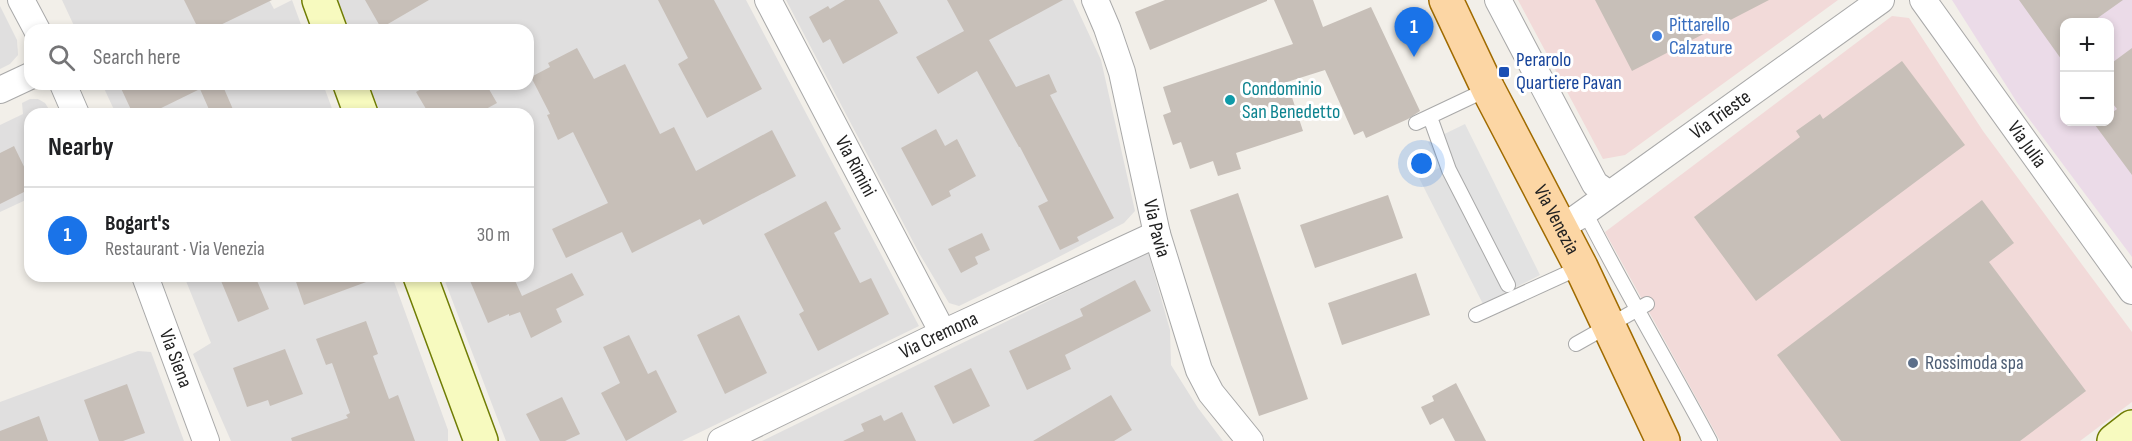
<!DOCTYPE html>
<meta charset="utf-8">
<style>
:root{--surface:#fff;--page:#f2f2f2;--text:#202124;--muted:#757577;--line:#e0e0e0;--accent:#1a73e8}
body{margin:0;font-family:"Sofia Sans Condensed",sans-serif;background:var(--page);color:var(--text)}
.controls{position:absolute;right:18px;top:18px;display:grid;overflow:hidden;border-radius:12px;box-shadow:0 3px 9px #0003}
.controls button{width:54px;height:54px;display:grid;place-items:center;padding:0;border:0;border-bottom:2px solid var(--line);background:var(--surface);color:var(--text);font:30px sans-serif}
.you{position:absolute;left:1422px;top:164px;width:21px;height:21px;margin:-15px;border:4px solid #fff;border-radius:50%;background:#1a73e8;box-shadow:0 0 0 9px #1a73e833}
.badge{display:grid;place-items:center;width:39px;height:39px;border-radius:50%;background:var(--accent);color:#fff;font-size:20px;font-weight:700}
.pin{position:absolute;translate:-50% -50px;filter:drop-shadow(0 2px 3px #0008)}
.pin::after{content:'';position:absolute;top:32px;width:21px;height:18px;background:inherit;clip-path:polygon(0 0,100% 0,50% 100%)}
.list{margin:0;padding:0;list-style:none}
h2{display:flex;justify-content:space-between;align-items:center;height:78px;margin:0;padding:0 24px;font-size:26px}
h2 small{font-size:20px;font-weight:400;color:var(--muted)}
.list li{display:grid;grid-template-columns:39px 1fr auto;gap:18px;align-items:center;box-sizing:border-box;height:96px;padding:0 24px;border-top:2px solid var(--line)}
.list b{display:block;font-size:22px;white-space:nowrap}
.list p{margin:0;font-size:20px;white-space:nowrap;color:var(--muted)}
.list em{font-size:20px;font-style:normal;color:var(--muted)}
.icon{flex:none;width:33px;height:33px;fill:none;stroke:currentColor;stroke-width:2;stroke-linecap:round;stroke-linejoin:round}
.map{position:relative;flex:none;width:2132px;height:441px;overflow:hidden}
.search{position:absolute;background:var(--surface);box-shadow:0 3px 9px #0003;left:24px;top:24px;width:510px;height:66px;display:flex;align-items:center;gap:15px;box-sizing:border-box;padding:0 21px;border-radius:18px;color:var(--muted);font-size:22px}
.panel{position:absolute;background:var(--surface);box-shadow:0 3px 9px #0003;left:24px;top:108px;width:510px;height:174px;border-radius:18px}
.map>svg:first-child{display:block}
.residential{fill:#e0dfdf}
.commercial{fill:#f2dad9}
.industrial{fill:#ebdbe8;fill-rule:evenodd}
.parking{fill:#e2e2e2}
.building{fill:#c7bfb8}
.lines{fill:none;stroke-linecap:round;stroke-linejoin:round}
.lane-casing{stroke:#a9a9a9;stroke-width:16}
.street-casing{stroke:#a9a9a9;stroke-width:28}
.secondary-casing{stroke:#707d05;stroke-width:36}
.primary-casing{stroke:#a06b00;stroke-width:36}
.lane{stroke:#fff;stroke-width:14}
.street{stroke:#fff;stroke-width:26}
.secondary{stroke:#f7fabf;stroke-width:33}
.primary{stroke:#fcd6a4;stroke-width:33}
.shop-dot{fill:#3f7fe0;stroke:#fff;stroke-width:2}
.transit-dot{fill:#1a4fb4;stroke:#fff;stroke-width:2}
.culture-dot{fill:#0f9aa8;stroke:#fff;stroke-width:2}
.service-dot{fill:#5c6f8a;stroke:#fff;stroke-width:2}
.labels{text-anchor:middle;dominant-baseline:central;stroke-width:6;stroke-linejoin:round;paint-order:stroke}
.shop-label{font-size:20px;fill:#366cbe;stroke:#fff;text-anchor:start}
.transit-label{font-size:20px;fill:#164399;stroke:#fff;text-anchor:start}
.culture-label{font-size:20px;fill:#0d838f;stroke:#fff;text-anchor:start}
.street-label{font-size:20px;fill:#222;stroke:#fff}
.service-label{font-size:20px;fill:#4e5e75;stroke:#fff;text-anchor:start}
</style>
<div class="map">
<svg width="2132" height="441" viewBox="0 0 2132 441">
<rect width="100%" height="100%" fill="#f2efe9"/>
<path class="residential" d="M62 0H269L274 9 292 0 303 30H76Z
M337 0H746L919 326 682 441H506L443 276H528V114H381L369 84H528V30H349Z
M786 0H1073L1101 60 1135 211 1124 223 1047 263 959 306 949 303 919 253Z
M0 6 17 40 18 55 10 64 0 69Z
M102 84H323L334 114H116Z
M30 99H38L45 103 52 114H30V198L0 212V125L23 114 22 103Z
M1148 252 1170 330 1171 365 1198 408 1223 441H762Z
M184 276H392L448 430V441H231L193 354 211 343Z
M138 351 151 352 184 441H0V402Z"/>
<path class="commercial" d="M1518 0H1838L1625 155 1603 159Z
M1892 16 1909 18 1983 131 2132 332V402L2080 441H1720L1605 232Z"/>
<path class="industrial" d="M1952 0H2132V257L2018 104ZM2064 22H2110V122H2064Z"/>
<path class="parking" d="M1465 124 1540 275 1483 304 1419 178 1441 167 1428 142Z"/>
<path class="building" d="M184 0H272L210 30H199Z
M365 0H429L381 28Z
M658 0H714L762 89 707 118 678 64 688 58Z
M845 0H879L898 33 843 64 830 39 823 43 809 17 828 6 830 9Z
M947 0H1063L989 40 1016 87 1049 74 1057 92 1050 95 1114 218 1077 237 1079 241 1060 250 1038 206 1048 201 1020 147H1019L977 71 938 94 916 57 964 31Z
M1165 0H1267V1L1150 50 1135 12Z
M1274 0H1313L1323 27 1371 7 1420 111 1408 119 1366 138 1363 131 1354 135 1325 70 1287 82 1303 131 1236 153 1241 169 1218 176 1213 161 1190 169 1181 142 1173 145 1163 115 1171 112 1163 87 1293 44Z
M1595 0H1769L1632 71Z
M2019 0H2123L2092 22H2064V63Z
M577 48 594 79 625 64 660 134 674 127 696 171 772 130 796 176 703 225 700 219 632 253 622 232 566 258 552 229 608 203 573 132 558 140 547 115 550 114 531 77 550 67 548 63Z
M2132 48V175L2095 125 2101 122H2109V115L2117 109 2109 99V65Z
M1902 61 1965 145 1756 301 1694 217 1800 137 1796 131 1820 114 1823 119Z
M119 84H222L235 114H211L200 89 149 114H133Z
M430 84H486L497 103 477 114H429L416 92Z
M936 129 945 146 957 139 976 176 949 191 951 196 932 206 901 148Z
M14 146 30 179V189L0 204V153Z
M1238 193 1308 399 1259 416 1190 210Z
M1388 195 1403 238 1315 268 1300 225Z
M1982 200 2014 243 1989 262 2086 391 2020 441H1841L1777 355Z
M826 201 841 229 834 233 860 283 871 278 889 314 818 351 799 314 804 311 764 234Z
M982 233 990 250 975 257 978 264 961 273 948 249Z
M572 273 584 295 556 309 562 322 531 338 520 312 509 316V314L488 323 468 276H513L522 296Z
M1416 273 1430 315 1342 345 1328 303Z
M219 276H255L269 309 238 322Z
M294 276H377V278L304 305Z
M1135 280 1151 311 1065 355 1071 369 1027 390 1009 351 1083 316 1080 309Z
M739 315 767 373 725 394 697 335Z
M366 321 378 354 373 356 389 399 398 395 415 441H292L291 438 348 418 346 415 350 413 332 363 326 365 316 339Z
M629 335 648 374 656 370 677 412 626 441 601 393 620 383 603 347Z
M285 349 303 394 270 406 268 400 247 407 233 368Z
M971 368 990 406 953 424 934 386Z
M1456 383 1486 441H1455L1443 418 1430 425 1421 407 1434 401 1432 396Z
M127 384 145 433 123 441H99L84 400Z
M1111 395 1132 430 1114 441H1033Z
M562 397 580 434 565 441H540L526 414Z
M902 412 916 441H843L864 431 861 424 881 415 884 421Z
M39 416 48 441H0V431Z"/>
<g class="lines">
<g class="lane-casing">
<path id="lane" d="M1430 117 1449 170 1508 285
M1416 123 1488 89
M1585 212C1624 289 1669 364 1710 441
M1476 315 1581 267
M1576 344 1647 304"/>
</g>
<g class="street-casing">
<g id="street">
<path d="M21 0 37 30"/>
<path id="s1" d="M768 0 943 333"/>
<path id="s2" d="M1095 0 1107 28 1122 72 1157 234 1199 370 1211 393 1250 441"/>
<path d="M1498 0 1595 184 1609 194"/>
<path id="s3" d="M1923 0 2132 291"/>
<path d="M63 84 76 114"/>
<path d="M0 90 30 76"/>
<path id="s4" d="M1560 227 1578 217 1881 0"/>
<path id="s5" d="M145 276 206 441"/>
<path id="s6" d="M721 441 943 333 1157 234"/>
</g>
</g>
<g class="secondary-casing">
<path id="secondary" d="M319 0 330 30
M350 84 361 114
M420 276 481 441
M2114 441 2132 427"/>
</g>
<g class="primary-casing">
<g id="primary">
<path id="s7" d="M1446 0 1488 89 1581 267 1663 441"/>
</g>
</g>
<use href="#lane" class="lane"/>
<use href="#street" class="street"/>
<use href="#secondary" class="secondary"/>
<use href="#primary" class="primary"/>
</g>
<circle class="shop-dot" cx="1657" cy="36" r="6"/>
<rect class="transit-dot" x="1498" y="66" width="12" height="12" rx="3"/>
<circle class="culture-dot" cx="1230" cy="100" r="6"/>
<circle class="service-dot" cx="1913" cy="363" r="6"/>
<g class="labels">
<g class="shop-label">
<text x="1669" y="25">Pittarello<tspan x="1669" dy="23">Calzature</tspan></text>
</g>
<g class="transit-label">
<text x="1516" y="60">Perarolo<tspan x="1516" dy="23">Quartiere Pavan</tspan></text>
</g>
<g class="culture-label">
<text x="1242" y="89">Condominio<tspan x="1242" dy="23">San Benedetto</tspan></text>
</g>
<g class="street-label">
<text stroke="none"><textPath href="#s4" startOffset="196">Via Trieste</textPath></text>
<text stroke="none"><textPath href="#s3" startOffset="178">Via Julia</textPath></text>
<text stroke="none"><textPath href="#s1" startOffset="188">Via Rimini</textPath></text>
<text stroke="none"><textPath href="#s7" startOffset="246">Via Venezia</textPath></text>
<text stroke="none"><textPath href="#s2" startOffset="237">Via Pavia</textPath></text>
<text stroke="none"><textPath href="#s6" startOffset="242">Via Cremona</textPath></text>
<text stroke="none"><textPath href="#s5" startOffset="88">Via Siena</textPath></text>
</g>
<g class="service-label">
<text x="1925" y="363">Rossimoda spa</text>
</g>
</g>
</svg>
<div class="controls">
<button>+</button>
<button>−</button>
</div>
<div class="you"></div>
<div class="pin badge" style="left:1414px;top:57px">1</div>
<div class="search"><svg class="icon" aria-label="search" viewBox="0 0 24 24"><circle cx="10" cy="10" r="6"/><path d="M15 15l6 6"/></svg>Search here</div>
<section class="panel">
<h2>Nearby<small></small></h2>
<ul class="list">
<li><span class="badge">1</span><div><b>Bogart's</b><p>Restaurant · Via Venezia</p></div><em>30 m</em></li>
</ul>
</section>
</div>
